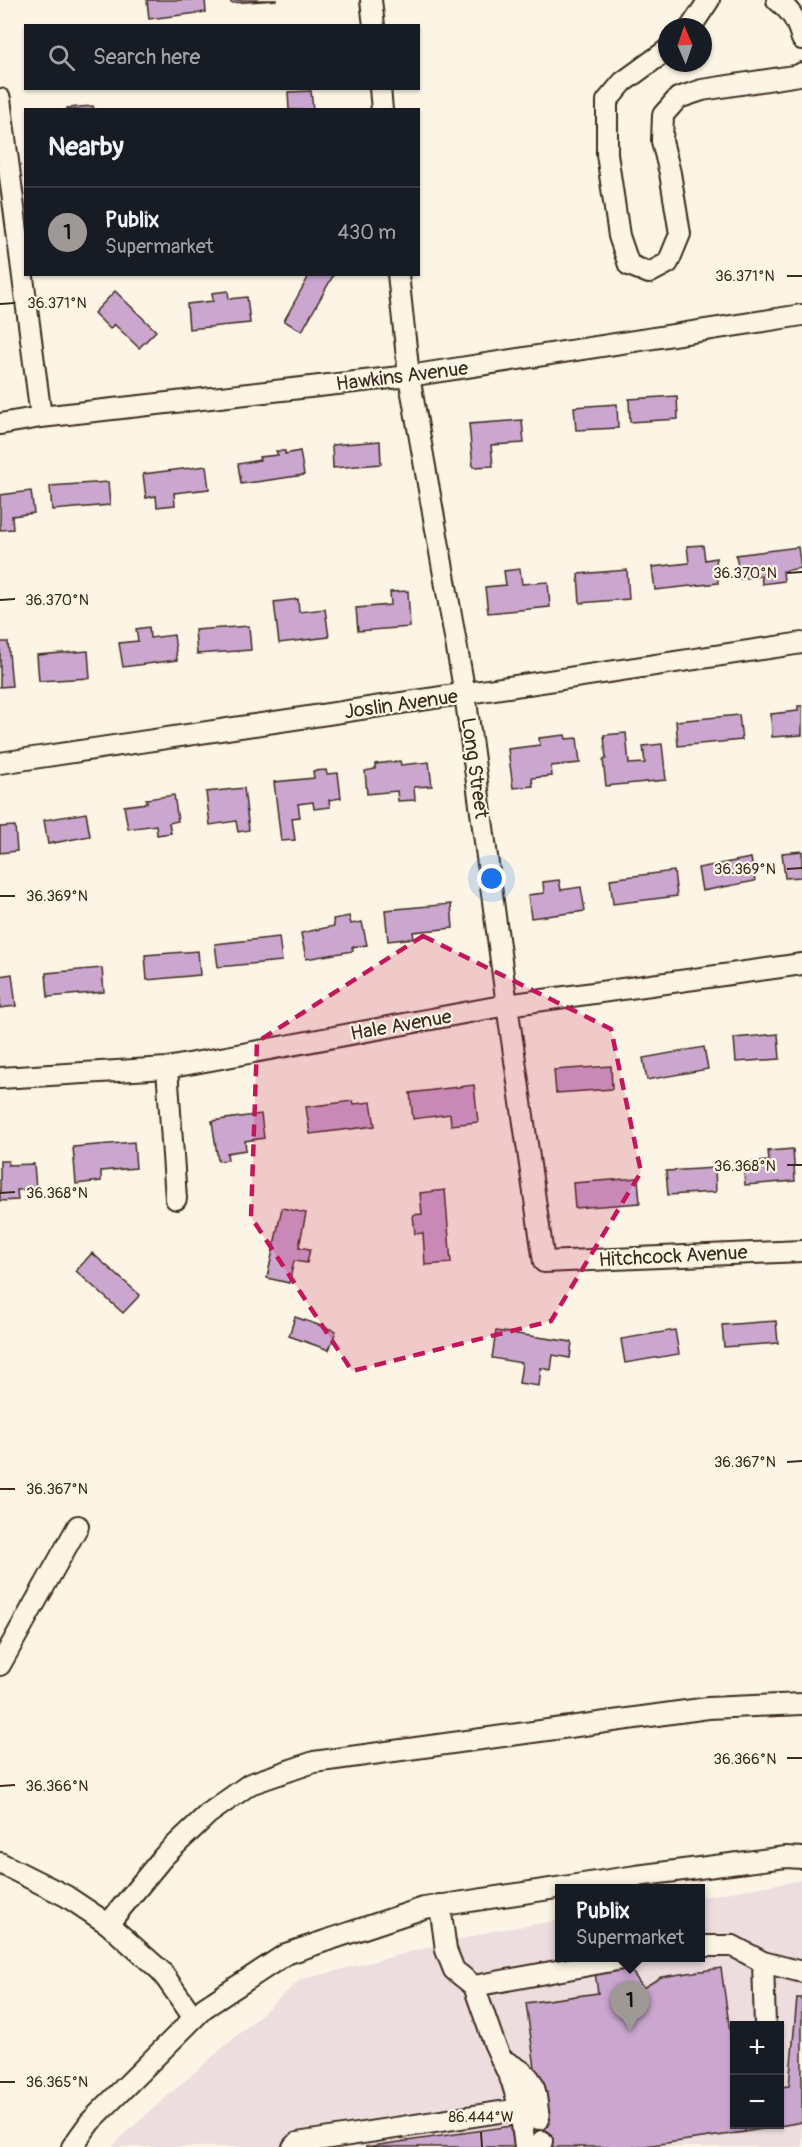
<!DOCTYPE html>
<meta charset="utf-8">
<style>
:root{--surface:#171b24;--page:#20242c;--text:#f1f3f6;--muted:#9ea1a6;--line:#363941;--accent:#9f9995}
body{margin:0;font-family:Pangolin,sans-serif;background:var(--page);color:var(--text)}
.controls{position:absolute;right:18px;bottom:18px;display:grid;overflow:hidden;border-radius:0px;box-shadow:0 2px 4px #0004}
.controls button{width:54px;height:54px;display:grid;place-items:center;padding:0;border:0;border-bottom:2px solid var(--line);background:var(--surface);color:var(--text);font:30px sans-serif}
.compass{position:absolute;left:658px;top:18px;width:54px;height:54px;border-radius:50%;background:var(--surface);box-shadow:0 2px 4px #0004;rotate:358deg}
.you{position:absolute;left:492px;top:879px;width:21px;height:21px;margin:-15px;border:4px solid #fff;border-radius:50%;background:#1a73e8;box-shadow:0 0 0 9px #1a73e833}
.badge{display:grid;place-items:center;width:39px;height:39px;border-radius:50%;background:var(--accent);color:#111;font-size:20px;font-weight:700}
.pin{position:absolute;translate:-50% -50px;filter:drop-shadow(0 2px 3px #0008)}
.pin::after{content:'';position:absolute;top:32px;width:21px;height:18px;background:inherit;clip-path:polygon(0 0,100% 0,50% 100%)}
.popup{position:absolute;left:555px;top:1884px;width:150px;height:78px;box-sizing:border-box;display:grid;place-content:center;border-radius:0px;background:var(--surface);filter:drop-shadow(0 2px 4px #0005);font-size:20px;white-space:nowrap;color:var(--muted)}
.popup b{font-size:22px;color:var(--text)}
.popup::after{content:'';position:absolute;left:50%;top:100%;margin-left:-12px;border:12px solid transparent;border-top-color:var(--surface)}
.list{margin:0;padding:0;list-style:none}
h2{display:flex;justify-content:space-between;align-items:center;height:78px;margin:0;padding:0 24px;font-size:26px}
h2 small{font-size:20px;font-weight:400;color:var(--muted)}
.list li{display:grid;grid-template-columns:39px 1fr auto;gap:18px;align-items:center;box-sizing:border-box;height:90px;padding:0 24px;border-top:2px solid var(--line)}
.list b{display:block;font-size:22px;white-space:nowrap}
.list p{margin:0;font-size:20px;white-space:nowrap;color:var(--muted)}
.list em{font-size:20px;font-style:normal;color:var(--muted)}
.icon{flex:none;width:33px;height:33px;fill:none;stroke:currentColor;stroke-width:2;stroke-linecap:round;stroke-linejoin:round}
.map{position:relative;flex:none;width:802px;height:2147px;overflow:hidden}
.search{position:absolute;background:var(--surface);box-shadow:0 2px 4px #0004;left:24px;top:24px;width:396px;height:66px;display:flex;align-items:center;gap:15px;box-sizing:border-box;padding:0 21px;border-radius:0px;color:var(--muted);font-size:22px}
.panel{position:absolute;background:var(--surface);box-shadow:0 2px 4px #0004;left:24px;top:108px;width:396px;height:168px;border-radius:0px}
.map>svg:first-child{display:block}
.built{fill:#edddde;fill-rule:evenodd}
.building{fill:#cba6cf;stroke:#3b2a1e;stroke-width:1.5}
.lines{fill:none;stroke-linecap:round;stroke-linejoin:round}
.minor-casing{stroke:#3b2a1e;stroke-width:24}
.minor{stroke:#fcf5e5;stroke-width:20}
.marked{fill:#c2185b;fill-opacity:0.2;stroke:#c2185b;stroke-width:4.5;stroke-dasharray:12 8;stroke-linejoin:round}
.ticks{fill:none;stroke:#3b2a1e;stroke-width:2}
.labels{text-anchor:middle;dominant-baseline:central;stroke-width:4.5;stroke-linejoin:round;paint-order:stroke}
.street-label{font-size:20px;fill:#3b2a1e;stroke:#fcf5e5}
.ticks-label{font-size:15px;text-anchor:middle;fill:#3b2a1e;stroke:#fcf5e5;stroke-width:4.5;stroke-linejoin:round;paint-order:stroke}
</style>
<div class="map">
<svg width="802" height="2147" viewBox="0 0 802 2147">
<rect width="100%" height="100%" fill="#fcf5e5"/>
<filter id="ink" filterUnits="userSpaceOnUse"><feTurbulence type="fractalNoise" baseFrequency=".0167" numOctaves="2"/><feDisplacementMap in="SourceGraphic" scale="12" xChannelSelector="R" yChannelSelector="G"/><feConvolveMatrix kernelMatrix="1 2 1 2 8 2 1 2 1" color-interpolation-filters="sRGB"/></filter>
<g filter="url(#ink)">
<path class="built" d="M802 1880V2147H113L121 2137 300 1980 493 1931 559 1920 560 1958H700L701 1897ZM734 2026H780V2124H734Z"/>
<path class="building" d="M147 0H205L206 12 149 19Z
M231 0H277L231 3Z
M311 91 313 110H289L288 92Z
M93 106 94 110H67V108Z
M310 274H334L302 331 284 321Z
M115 291 156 331 139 348 114 324 110 329 94 313Z
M228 291 229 299 247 297 250 323 189 329 187 304 213 301 212 293Z
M677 396 678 419 630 422 629 399Z
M617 404 618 428 576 430 574 407Z
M522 420 524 443 491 445 493 466 473 467 469 424Z
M380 441 381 464 333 468 332 445Z
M276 451H285V454L300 451 304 475 241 484 238 464 260 460 259 457 278 455Z
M206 466 209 489 174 493 175 505 157 507 156 496 146 498 143 474Z
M108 482 110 505 52 510 50 486Z
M31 491 34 513 12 516 13 529 0 530V495Z
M703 545 705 560 716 558 718 583 655 590 652 567 689 563 687 546Z
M798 547 801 568 783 571 784 581 762 584 761 576 740 579 736 555Z
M520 569 522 584 548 582 550 607 488 613 485 587 506 585 504 571Z
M627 570 629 599 580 603 578 574Z
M408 591 410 627 358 631 356 608 391 605 390 592Z
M298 599 299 612 325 609 329 637 279 643 274 602Z
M249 626 251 650 197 654 195 630Z
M149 627 150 638 174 635 177 660 123 667 119 643 138 641 136 629Z
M0 642H8L12 686 0 687Z
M88 651 90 678 39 681 37 655Z
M798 706H802V735L772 737 771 714 798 711Z
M739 715 742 740 678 746 676 721Z
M626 733 629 764 645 763 643 746 662 744 666 780 606 786 603 760 606 759 604 735Z
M565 735 566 739 577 738 580 763 551 766 552 776 532 778 533 786 513 788 508 749 540 745 539 738Z
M400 761 401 765 429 762 432 786 414 787 415 800 398 801 397 791 367 794 365 771 375 769V764Z
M326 770 327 774 338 773 341 798 329 800 330 807 314 809 313 802 298 804 300 817 292 818 295 840 281 841 274 782 314 778 313 771Z
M244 788 249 830 238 832 236 821 210 825 206 792Z
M174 795 178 821 169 823 171 833 157 835 156 825 128 829 124 806 147 803 146 799Z
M86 813 90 836 48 844 44 820Z
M15 826 17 851 0 853V827Z
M802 851V877L785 878 782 853Z
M751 858 755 881 702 891 698 868Z
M674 871 677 896 613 904 610 879Z
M559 880 561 890 581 887 585 911 531 918 528 895 544 893 543 882Z
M451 904 453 928 413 932 414 938 388 941 385 910Z
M349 916 351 924 362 922 367 945 352 947 353 951 306 959 301 933 334 926 333 919Z
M279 937 282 961 218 967 215 944Z
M198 951 200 975 147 980 145 955Z
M102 968 104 992 48 997 46 973Z
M12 974 16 1006 0 1008V976Z
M778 1034 780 1059 736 1062 734 1038Z
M704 1047 708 1069 647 1080 643 1058Z
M611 1066 612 1089 556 1093 554 1070Z
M474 1085 478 1122 451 1125 450 1114 413 1119 410 1093Z
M353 1101 354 1104 371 1102 375 1126 310 1134 306 1107Z
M261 1114 264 1138 245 1141 246 1150 227 1153 228 1160 218 1161 212 1121Z
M134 1142 136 1168 101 1171V1181L76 1184 73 1147Z
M793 1149 795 1181 745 1185 743 1163 769 1161 768 1151Z
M0 1161H8V1165L34 1164 36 1189 17 1190 18 1200 0 1201Z
M715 1168 716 1192 668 1195 666 1171Z
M638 1178 640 1203 575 1208 573 1183Z
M445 1190 451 1263 425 1265 423 1233 415 1234 413 1215 422 1214 420 1193Z
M282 1208 306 1213 299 1247 310 1249 307 1263 294 1261 289 1283 267 1278Z
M92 1253 140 1295 123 1313 76 1271Z
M295 1317 336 1331 329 1350 289 1336Z
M776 1321 778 1343 724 1347 722 1325Z
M675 1330 679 1354 625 1363 621 1339Z
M496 1331 572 1342 570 1358 553 1355 551 1370 541 1368 539 1386 519 1383 522 1363 492 1358Z
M629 1967 643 1988 661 1977 721 1968 734 2059V2124H744L745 2132 638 2147H546L526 2003 598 1993 595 1972Z
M797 1998H802V2122L745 2132 744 2124H780V2087L789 2086Z
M511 2126 514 2147H365Z"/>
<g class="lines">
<g class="minor-casing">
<path id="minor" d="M371 0 374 26
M777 0C792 12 797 21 802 39
M691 27 709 0
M667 50 623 82 607 101V154L619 236 629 265 649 273 668 263 680 234 670 173 662 141 663 115 678 98 702 90 800 75 802 73
M380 88 382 110
M0 99 41 417
M398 274 409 376 465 694 507 1005 544 1262 802 1251
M0 424 41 417 409 376 802 315
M0 763 802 643
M167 1068 176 1199
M0 1078 167 1068 507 1005 802 964
M0 1665 78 1526
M0 1863 66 1896 108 1924 161 1971 194 2018
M440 1905 446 1950 454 1970 474 1986 494 2043 512 2082 520 2109
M108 1924 164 1856 208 1814 250 1784 314 1762 708 1708 802 1704
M700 1946H733L763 1962 802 1972
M763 1962 765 2026
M474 1986 628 1958
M501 2059C537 2078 534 2081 539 2119
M72 2147 90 2122 204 2008 286 1954 424 1908 636 1876 786 1857 802 1858
M293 2147 297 2143 520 2109 525 2147
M540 2147 542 2141"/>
</g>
<use href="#minor" class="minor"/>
</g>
</g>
<path class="marked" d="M423 936 611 1029 641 1172 551 1321 352 1371 251 1217 257 1042Z"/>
<path class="ticks" d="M787 276H802M0 304 15 303M787 573 802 572M0 600 15 599M787 869 802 868M0 896H15M787 1165H802M0 1193 15 1192M787 1462 802 1461M0 1489H15M787 1758H802M0 1786 15 1785M0 2082H15M481 2132 482 2147"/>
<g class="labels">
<g class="street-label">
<text transform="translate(402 376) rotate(-7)">Hawkins Avenue</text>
<text transform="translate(401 704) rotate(-8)">Joslin Avenue</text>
<text transform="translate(475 768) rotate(82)">Long Street</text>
<text transform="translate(401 1025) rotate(-10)">Hale Avenue</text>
<text transform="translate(673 1256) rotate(-3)">Hitchcock Avenue</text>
</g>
</g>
<g class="ticks-label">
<text x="745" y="281">36.371°N</text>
<text x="57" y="308">36.371°N</text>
<text x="745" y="578">36.370°N</text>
<text x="57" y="605">36.370°N</text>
<text x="745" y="874">36.369°N</text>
<text x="57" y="901">36.369°N</text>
<text x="745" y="1171">36.368°N</text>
<text x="57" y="1198">36.368°N</text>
<text x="745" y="1467">36.367°N</text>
<text x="57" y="1494">36.367°N</text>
<text x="745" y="1764">36.366°N</text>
<text x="57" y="1791">36.366°N</text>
<text x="57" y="2087">36.365°N</text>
<text x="481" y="2122">86.444°W</text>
</g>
</svg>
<div class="controls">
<button>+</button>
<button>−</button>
</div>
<svg class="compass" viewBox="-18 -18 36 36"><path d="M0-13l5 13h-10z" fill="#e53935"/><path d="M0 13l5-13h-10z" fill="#9ea1a6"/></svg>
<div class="you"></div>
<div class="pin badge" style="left:630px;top:2031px">1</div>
<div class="popup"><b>Publix</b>Supermarket</div>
<div class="search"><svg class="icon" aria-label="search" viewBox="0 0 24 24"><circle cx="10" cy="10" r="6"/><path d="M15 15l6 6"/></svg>Search here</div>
<section class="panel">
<h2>Nearby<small></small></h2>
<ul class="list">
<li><span class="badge">1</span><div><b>Publix</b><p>Supermarket</p></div><em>430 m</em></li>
</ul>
</section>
</div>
